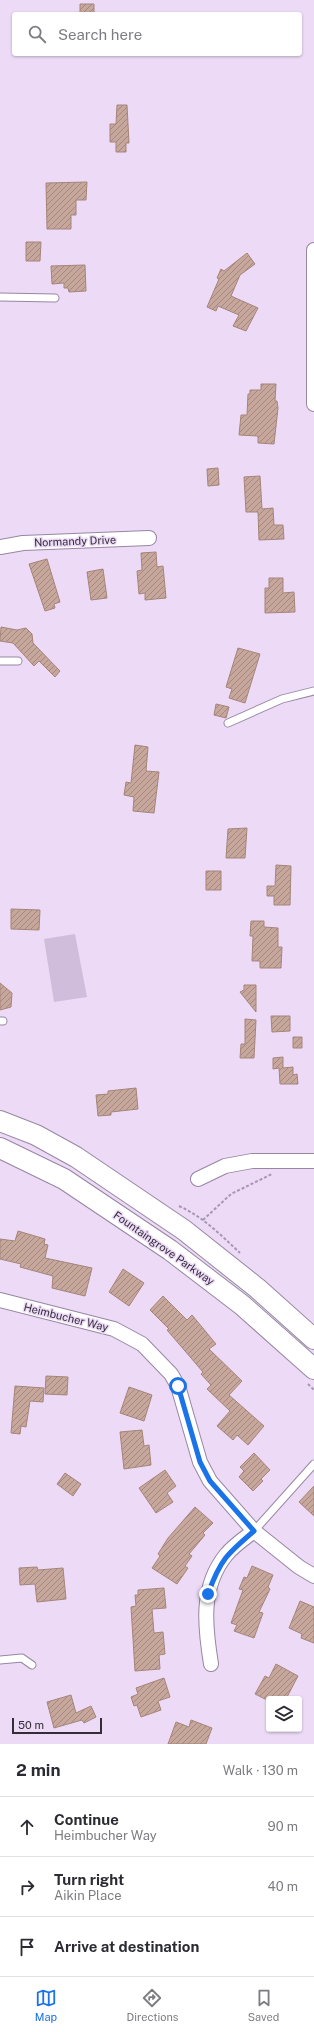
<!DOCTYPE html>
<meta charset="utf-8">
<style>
:root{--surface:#fff;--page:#f7f7f7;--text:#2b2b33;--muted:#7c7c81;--line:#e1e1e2;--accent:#1a73e8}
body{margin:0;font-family:"Public Sans",sans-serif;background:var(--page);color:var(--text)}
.controls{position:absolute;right:12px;bottom:12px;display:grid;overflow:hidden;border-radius:4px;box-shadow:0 1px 3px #0004}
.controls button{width:36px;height:36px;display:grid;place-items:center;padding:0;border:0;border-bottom:1px solid var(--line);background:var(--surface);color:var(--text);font:20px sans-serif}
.scale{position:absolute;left:12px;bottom:10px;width:90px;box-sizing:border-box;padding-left:4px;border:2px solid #342d38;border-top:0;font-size:11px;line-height:14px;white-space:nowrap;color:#342d38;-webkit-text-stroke:3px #ecdaf7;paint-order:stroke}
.stop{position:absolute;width:12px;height:12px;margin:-9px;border:3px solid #1a73e8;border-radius:50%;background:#fff}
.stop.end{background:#1a73e8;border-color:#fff;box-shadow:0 1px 4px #0008}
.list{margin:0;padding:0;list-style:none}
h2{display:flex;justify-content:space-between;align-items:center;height:52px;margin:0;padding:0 16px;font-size:17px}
h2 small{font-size:13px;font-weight:400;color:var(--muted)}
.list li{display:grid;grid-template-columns:26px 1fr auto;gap:12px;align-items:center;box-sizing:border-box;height:60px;padding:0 16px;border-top:1px solid var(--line)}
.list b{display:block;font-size:15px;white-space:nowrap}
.list p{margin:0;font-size:13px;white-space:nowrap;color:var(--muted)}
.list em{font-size:13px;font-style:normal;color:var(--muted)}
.icon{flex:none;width:22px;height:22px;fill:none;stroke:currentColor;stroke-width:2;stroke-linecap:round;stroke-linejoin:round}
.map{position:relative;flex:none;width:314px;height:1744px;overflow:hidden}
.search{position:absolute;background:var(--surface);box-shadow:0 1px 3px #0004;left:12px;right:12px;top:12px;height:44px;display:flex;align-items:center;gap:10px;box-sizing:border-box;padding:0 14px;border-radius:4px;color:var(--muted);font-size:15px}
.sheet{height:232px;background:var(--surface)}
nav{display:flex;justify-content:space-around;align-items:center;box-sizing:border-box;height:56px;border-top:1px solid var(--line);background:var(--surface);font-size:11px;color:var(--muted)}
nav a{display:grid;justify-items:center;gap:2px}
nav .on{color:var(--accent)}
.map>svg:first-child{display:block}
.grass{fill:#cfbddb}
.building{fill:url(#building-hatch);stroke:#a5857a}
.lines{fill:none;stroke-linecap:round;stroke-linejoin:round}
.service-casing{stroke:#9787a1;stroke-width:9}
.minor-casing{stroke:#9787a1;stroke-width:16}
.secondary-casing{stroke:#9787a1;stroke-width:22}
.path{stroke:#a598ae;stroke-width:2;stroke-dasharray:3 2;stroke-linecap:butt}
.service{stroke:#fff;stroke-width:7}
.minor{stroke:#fff;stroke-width:14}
.secondary{stroke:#fff;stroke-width:20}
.route{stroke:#1a73e8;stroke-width:5}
.labels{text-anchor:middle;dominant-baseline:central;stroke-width:3;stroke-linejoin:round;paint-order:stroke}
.street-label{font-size:11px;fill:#342d38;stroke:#ecdaf7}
</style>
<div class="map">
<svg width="314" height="1744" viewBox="0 0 314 1744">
<defs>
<pattern id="building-hatch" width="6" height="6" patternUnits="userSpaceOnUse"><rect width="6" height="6" fill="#c7a79b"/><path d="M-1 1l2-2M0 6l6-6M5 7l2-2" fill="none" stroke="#a2887f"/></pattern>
</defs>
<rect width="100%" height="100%" fill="#ecdaf7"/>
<path class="grass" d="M75 934 87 997 54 1002 44 939Z"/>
<path class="building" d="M80 4H94V14H80Z
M117 105H127L129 143H126V152H116V142H110V124H116Z
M87 182 86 200H76V215H71V229H47L46 183Z
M26 242H41L40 261H26Z
M247 253 255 264 240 275 231 296 258 308 246 331 233 326 239 315 218 306 216 311 207 307 219 279 217 278 221 269 224 271Z
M85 265 86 291 69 292 68 288H64V283L52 284 51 266Z
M261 384H276L275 401H277L278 408 274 444 258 443V436L239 435 241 415H247L248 394H250V390H261Z
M218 468 219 485 208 486 207 469Z
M260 476 262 509 273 508 274 525H283L284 539 259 540 258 512H246L244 477Z
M156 552 157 567 163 566 166 598 145 600V593L139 594 137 571 142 570 141 553Z
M47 559 60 602 54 604 55 608 45 611 29 564Z
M103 569 107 598 91 600 87 572Z
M269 578H283V593L294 592 295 612 265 613V588H269Z
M1 627 17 630 26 628 32 634 33 643 60 671 55 677 39 661 34 666 13 643 0 641Z
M238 648 260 654 245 703 229 698 232 689 226 687Z
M216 704 229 707 226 718 214 715Z
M135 745 148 747 146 771 159 772 154 813 133 811 134 797 124 795 126 782 131 783Z
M247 828 245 858H226L228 829Z
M276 865 291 866 290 905H274V896H267V886H275Z
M206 871H221V890H206Z
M11 909 40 910 39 930 11 929Z
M251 921H264V927L278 928V947H282L281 968H260V961H252L253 936H250Z
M0 983 12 993 11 1007 0 1010Z
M244 985H256V1012L240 992 244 990Z
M271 1016H290V1031L272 1032Z
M245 1019 256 1020 254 1058H240L241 1044H245Z
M293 1037H302V1048H293Z
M283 1057V1068L293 1067V1075L297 1074 298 1084H280L279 1068 273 1069V1058Z
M136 1088 138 1109 111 1112V1115L98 1116 96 1095 108 1094V1091Z
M18 1231 45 1239 44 1244 48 1245 45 1258 92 1268 85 1296 52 1288 53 1276 20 1267 21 1264 0 1259V1239L15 1241Z
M123 1269 144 1283 129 1306 109 1292Z
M163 1296 187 1320 192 1315 216 1344 209 1349 242 1381 229 1395 264 1426 248 1445 237 1435 233 1440 217 1426 230 1411 207 1389 211 1385 201 1374 203 1372 167 1330 169 1329 150 1310Z
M46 1376 68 1377 67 1395 45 1394Z
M15 1386 44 1388 43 1402 30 1401 26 1427 21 1426 20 1434 11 1433Z
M129 1387 152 1395 144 1421 120 1413Z
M142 1430 144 1446 149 1445 151 1465 124 1469 120 1432Z
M254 1453 270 1470 261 1479 263 1481 253 1491 239 1477 244 1471 240 1467Z
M165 1470 176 1486 167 1493 173 1502 156 1513 139 1488Z
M65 1473 81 1484 73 1496 57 1484Z
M314 1486V1516L299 1502Z
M195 1507 213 1523 203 1533 205 1535 189 1554 192 1556 185 1566 188 1568 177 1584 152 1568 160 1556 158 1554 168 1538Z
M252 1566 273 1575 268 1587 270 1589 259 1612 263 1613 254 1638 234 1631 237 1625 231 1623 243 1590 239 1589 244 1577 247 1578Z
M37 1567 38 1570 63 1568 66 1599 37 1602 35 1584 20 1585 19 1568Z
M164 1588 166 1608 152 1609 154 1633 163 1632 165 1654 159 1655 160 1669 135 1671 131 1607 136 1606 135 1595H138V1590Z
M300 1601 314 1607V1643L301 1638 302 1634 289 1628Z
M276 1664 298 1676 286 1699H265L255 1694 265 1676 269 1678Z
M164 1678 170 1697 158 1701 161 1710 141 1717 137 1705 134 1706 131 1697 138 1694 136 1688Z
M71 1695 76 1713 91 1706 96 1717 84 1723 82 1720 54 1728 47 1702Z
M191 1720 212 1728 206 1744H168L176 1722 189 1727Z"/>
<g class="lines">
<g class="service-casing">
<path id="service" d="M0 297 55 298
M0 661H18
M228 723 282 699 314 691
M0 1021H3
M254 1531 314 1464
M0 1660 22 1658 32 1665"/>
</g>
<g class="minor-casing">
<path id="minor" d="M314 250V404
M0 547 23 543 149 538
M198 1179 225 1166 252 1161H314
M0 1300 114 1329 142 1344 171 1374 178 1386 200 1462 210 1481 254 1531 299 1567 314 1576
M211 1664C205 1627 200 1587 226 1555 233 1546 245 1538 254 1531"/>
</g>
<g class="secondary-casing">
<path id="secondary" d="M0 1121 36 1135 76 1157 184 1230 257 1288 314 1339
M0 1148 64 1179 170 1250 242 1305 314 1369"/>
</g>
<path class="path" d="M179 1206C203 1217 220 1234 240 1253
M203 1220 231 1194 272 1174
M308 1384 314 1390"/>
<use href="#service" class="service"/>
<use href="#minor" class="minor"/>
<use href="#secondary" class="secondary"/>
</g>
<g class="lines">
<path class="route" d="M178 1386 200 1462 210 1481 254 1531C227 1554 220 1560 208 1594"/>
</g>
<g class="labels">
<g class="street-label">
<text transform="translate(75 541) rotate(-2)">Normandy Drive</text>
<text transform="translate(164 1248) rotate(35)">Fountaingrove Parkway</text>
<text transform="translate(66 1317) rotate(14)">Heimbucher Way</text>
</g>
</g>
</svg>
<div class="controls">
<button><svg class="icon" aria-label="layers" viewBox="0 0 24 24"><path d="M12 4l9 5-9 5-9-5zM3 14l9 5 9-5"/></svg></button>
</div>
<div class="scale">50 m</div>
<div class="stop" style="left:178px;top:1386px"></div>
<div class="stop end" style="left:208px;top:1594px"></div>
<div class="search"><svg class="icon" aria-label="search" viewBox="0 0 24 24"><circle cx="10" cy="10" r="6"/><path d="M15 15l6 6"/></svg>Search here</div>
</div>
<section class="sheet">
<h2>2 min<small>Walk · 130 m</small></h2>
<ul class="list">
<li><svg class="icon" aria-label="ahead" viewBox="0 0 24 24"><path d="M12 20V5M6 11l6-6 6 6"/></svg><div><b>Continue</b><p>Heimbucher Way</p></div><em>90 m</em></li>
<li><svg class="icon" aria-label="right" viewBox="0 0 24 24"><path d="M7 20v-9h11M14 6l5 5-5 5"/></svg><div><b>Turn right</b><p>Aikin Place</p></div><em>40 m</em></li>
<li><svg class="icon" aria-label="arrive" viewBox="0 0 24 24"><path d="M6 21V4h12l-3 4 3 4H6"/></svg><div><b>Arrive at destination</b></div></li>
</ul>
</section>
<nav>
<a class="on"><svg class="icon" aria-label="map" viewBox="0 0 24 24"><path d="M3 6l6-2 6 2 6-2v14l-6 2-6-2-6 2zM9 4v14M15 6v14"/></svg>Map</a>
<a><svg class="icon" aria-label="directions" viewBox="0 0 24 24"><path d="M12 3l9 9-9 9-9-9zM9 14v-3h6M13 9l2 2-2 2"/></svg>Directions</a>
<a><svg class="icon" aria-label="saved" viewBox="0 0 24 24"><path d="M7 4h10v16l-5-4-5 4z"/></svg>Saved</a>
</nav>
